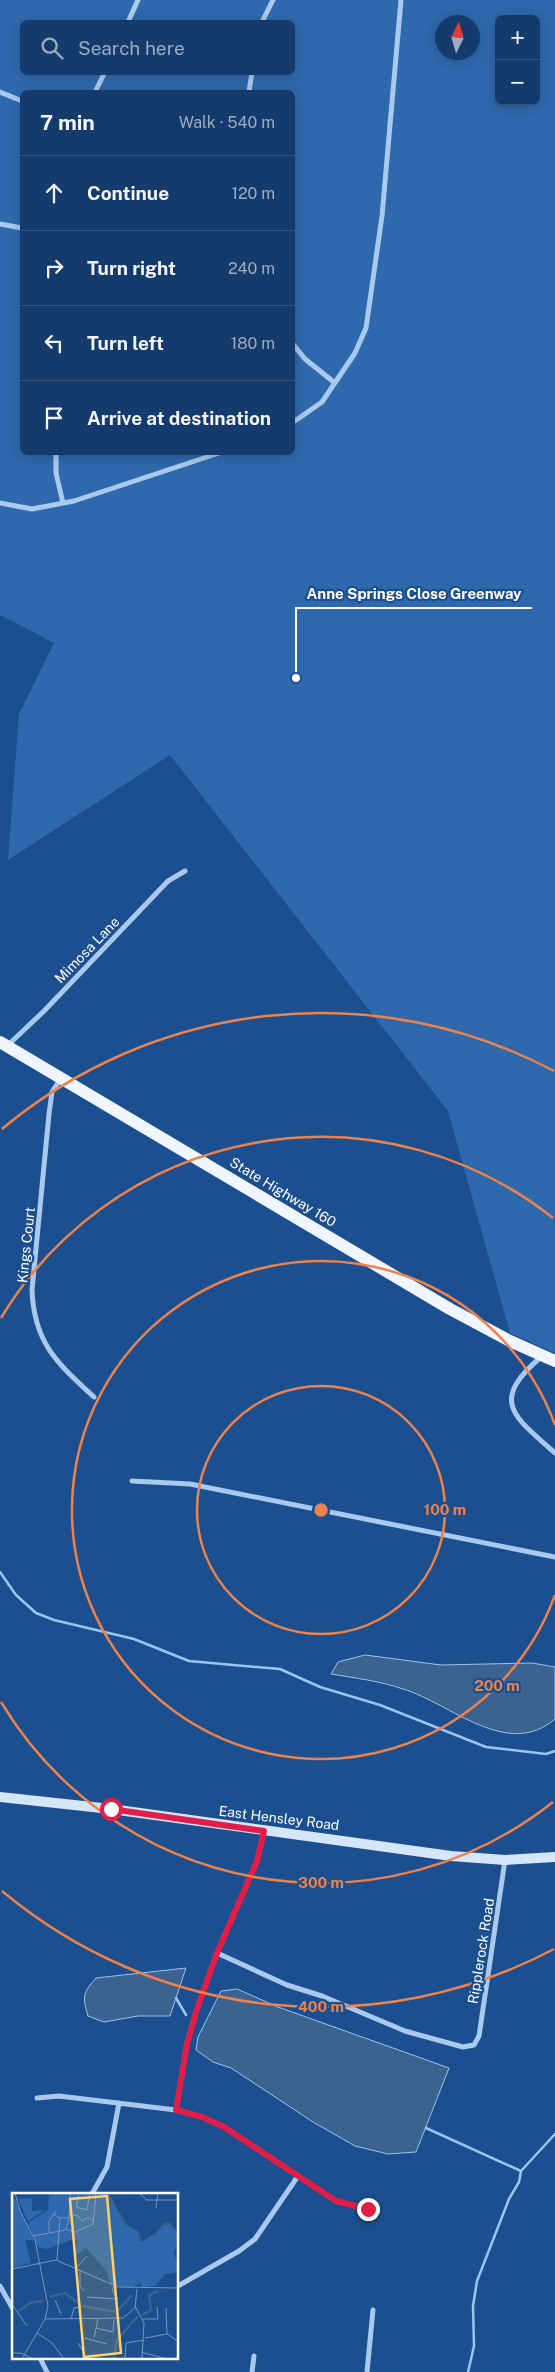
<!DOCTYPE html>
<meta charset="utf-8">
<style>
:root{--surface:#143b6b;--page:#1d4271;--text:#f1f3f6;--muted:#9dadc1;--line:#33557e}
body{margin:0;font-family:"Public Sans",sans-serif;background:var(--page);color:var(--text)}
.controls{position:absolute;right:15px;top:15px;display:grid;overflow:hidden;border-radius:8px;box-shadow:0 2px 12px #0003}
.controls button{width:45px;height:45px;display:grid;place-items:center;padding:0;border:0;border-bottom:1px solid var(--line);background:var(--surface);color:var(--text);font:25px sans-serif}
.compass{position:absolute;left:435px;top:15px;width:45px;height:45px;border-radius:50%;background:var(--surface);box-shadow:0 2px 12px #0003;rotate:5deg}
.stop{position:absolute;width:15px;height:15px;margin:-11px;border:4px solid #e11d48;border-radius:50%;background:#fff}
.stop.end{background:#e11d48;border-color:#fff;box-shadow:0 1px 5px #0008}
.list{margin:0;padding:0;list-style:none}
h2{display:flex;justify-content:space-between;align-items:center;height:65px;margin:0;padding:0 20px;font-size:21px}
h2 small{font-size:16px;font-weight:400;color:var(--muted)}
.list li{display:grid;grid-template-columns:32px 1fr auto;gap:15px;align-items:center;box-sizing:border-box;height:75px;padding:0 20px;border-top:1px solid var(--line)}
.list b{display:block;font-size:19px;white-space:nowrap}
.list em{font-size:16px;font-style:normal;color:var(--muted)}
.icon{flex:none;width:28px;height:28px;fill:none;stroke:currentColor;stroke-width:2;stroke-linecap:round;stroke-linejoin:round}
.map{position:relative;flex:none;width:555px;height:2372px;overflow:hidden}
.search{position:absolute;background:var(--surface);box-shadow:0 2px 12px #0003;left:20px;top:20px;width:275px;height:55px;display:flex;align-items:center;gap:12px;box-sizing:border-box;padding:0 18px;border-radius:8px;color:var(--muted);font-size:19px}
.panel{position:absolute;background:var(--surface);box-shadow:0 2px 12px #0003;left:20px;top:90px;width:275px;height:365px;border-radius:8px}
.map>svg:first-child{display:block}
.green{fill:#2e69ad;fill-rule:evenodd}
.water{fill:#3c6290;stroke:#9cc4f0}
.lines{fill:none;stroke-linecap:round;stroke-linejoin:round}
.stream{stroke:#9cc4f0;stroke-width:2.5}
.minor{stroke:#a9c9ee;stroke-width:5}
.secondary{stroke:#d6e6fa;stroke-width:10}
.primary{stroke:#f0f6ff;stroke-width:12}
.route{stroke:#e11d48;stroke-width:6}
.ring{fill:none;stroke:#ee8249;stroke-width:2.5}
.labels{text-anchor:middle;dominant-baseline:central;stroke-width:4.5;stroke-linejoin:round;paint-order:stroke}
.street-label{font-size:14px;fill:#fff;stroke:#1b4f8f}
.inset-river{fill:none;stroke:#3c6290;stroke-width:2.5}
.inset-road{fill:none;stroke:#7695bc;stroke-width:1}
.view{fill:#ffd166;fill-opacity:0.15;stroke:#ffd166;stroke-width:2.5}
.inset-edge{fill:none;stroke:#fff;stroke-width:2.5}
.centre{fill:#ee8249;stroke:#1b4f8f;stroke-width:2.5}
.ring-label{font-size:15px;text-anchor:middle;font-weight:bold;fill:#ee8249;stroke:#1b4f8f;stroke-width:4.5;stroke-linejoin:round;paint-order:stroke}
.leader{fill:none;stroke:#fff;stroke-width:2}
.callout-dot{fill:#fff;stroke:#1b4f8f;stroke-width:2}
.callout-label{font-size:15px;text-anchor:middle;font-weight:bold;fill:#fff;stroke:#1b4f8f;stroke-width:4.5;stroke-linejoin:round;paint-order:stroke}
</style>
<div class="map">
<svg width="555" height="2372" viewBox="0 0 555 2372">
<rect width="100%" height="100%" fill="#1b4f8f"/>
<path class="green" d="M0 0H555V1353L510 1333 448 1111 170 755 8 860 19 714 54 643 0 615ZM499 19H536V101H499ZM22 22H292V72H22ZM442 22H472V52H442ZM22 92H292V452H22Z"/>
<path class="water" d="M365 1655 441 1665 532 1663 555 1667V1719C507 1760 450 1703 403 1689 380 1681 355 1678 331 1674L338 1662Z
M186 1968 170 2016H138L104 2022 88 2016C82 1996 83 1993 96 1978Z
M237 1989 278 2007 449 2068 416 2152 388 2154 355 2146 313 2122 231 2068 213 2062 196 2050 198 2037 221 1991Z"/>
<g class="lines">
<path class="stream" d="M0 1572 16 1595 36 1613 54 1620 134 1639 189 1661 280 1669 320 1687 380 1705 486 1747 546 1754 555 1751
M176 1998 186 2015
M426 2128 521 2171
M468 2372 474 2346 473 2306 477 2281 509 2199 519 2182 521 2171 555 2134"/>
<path class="minor" d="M128 22 138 0
M262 22 273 0
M0 92 22 101
M95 92 105 72
M249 92 252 72
M0 224 22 228
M292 343 305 359 335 383
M292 423 322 402 355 353 366 328 382 216 401 0
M56 452V473L63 503
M0 503 32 509 74 501 222 452
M7 1046 44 1011 168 881 185 871
M61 1078 52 1092 49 1114 32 1290C34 1343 57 1363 94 1397
M541 1357C488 1402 515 1417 555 1453
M132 1481 190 1484 555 1557
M217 1953 287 1985 322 1996 405 2031 463 2047 474 2045 479 2036 505 1860
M37 2098 59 2096 176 2110 202 2117 224 2127 336 2201 368 2209
M176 2110 187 2043 197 2009 217 1953 257 1861 264 1831
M92 2194 107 2167 119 2103
M0 2286 14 2311
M178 2286 239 2251 255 2239 298 2176
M40 2358 47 2372
M252 2372 254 2356
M367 2372 373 2310"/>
<path class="secondary" d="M0 1797 111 1809 451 1856 505 1860 555 1857"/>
<path class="primary" d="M0 1042 450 1309 510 1341 555 1361"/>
</g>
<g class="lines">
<path class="route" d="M111 1809 264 1831 257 1861 217 1953 197 2009 187 2044 176 2110 202 2117 224 2127 336 2201 368 2209"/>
</g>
<g class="ring">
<circle cx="321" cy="1510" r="124"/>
<path d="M555 1595A249 249 0 1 1 555 1425"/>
<path d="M553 1802A373 373 0 0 1 1 1702M1 1318A373 373 0 0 1 553 1218"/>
<path d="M554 1949A497 497 0 0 1 2 1891M2 1129A497 497 0 0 1 554 1071"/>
</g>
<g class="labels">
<g class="street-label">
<text transform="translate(87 950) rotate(-46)">Mimosa Lane</text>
<text transform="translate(283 1192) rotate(31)">State Highway 160</text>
<text transform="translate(26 1245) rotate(-84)">Kings Court</text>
<text transform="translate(279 1818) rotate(7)">East Hensley Road</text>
<text transform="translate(481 1951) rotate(-81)">Ripplerock Road</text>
</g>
</g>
<g transform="translate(12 2193)">
<rect width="166" height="166" fill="#1b4f8f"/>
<path d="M0 0 22 47H13L19 70 0 75ZM34 0H95L112 30 125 39 130 49 144 41 150 32 157 31 166 40V51L161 60 166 70V79L153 81 144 92 130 95 128 90 119 95 99 92 94 77 74 55 63 63 65 48 59 47 35 56 26 54 16 30 36 17 37 2ZM20 5V18L33 17 16 28 6 6Z" fill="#2e69ad"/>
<path d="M94 0 99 4 114 31 126 38 129 48 144 40 153 29 158 30 166 39V42L158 32 152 31 145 42 127 49 125 39 111 31Z" fill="#3c6290"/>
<path class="inset-river" d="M37 104 53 100 70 113 104 119 120 102M7 118 18 110 32 108M130 122 139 117 137 102 146 98M102 166 105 147 126 123"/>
<path class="inset-road" d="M3 0 8 18 23 47 36 113 33 126 10 166M67 0 64 14 75 17 78 0M127 0 135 7H167M144 15 146 0M41 21 48 25H57M56 21 66 23 70 28 77 24 82 29M53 36 63 39 81 31 84 0M37 39V28L44 18M21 43 53 37 57 28 58 0M45 67 48 25M64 75 75 63M0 76 44 67 106 94 167 95M68 77V93L72 98M75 104 105 106 100 96 102 93M43 107 49 121M0 111 15 133M123 113 132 130 130 166M154 115 155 141M33 126 111 125 123 115 125 96M59 126 62 115 67 114M131 126H146L145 114M84 135 101 139 102 127M25 140 40 150 52 166M72 145 95 151M82 145 86 126M133 145 155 141 167 149M66 150 76 166M129 159 155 166M0 160H9L21 166M113 166 114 150 132 147"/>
<path class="view" d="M95 3 109 160 72 164 58 6Z"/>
<rect width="166" height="166" class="inset-edge"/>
</g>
<circle cx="321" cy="1510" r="8" class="centre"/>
<g class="ring-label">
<text x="445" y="1515">100 m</text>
<text x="497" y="1691">200 m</text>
<text x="321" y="1888">300 m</text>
<text x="321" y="2012">400 m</text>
</g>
<path class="leader" d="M296 678L296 608H532"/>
<circle class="callout-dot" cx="296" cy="678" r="5"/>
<g class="callout-label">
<text x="414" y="599">Anne Springs Close Greenway</text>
</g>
</svg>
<div class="controls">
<button>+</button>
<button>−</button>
</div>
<svg class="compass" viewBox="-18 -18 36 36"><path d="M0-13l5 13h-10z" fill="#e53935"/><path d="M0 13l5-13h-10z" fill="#9dadc1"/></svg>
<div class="stop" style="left:111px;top:1809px"></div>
<div class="stop end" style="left:368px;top:2209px"></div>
<div class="search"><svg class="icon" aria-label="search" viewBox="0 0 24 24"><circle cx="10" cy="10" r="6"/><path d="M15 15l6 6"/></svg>Search here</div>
<section class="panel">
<h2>7 min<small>Walk · 540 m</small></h2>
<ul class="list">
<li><svg class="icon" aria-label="ahead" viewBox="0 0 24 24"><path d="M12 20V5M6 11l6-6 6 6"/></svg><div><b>Continue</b></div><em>120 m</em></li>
<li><svg class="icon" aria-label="right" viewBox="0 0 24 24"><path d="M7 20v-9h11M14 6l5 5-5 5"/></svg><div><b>Turn right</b></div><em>240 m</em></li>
<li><svg class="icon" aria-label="left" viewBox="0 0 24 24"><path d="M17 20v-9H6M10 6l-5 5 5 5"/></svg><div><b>Turn left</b></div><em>180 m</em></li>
<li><svg class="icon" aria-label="arrive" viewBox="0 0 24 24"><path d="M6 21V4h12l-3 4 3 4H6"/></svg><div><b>Arrive at destination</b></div></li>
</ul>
</section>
</div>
